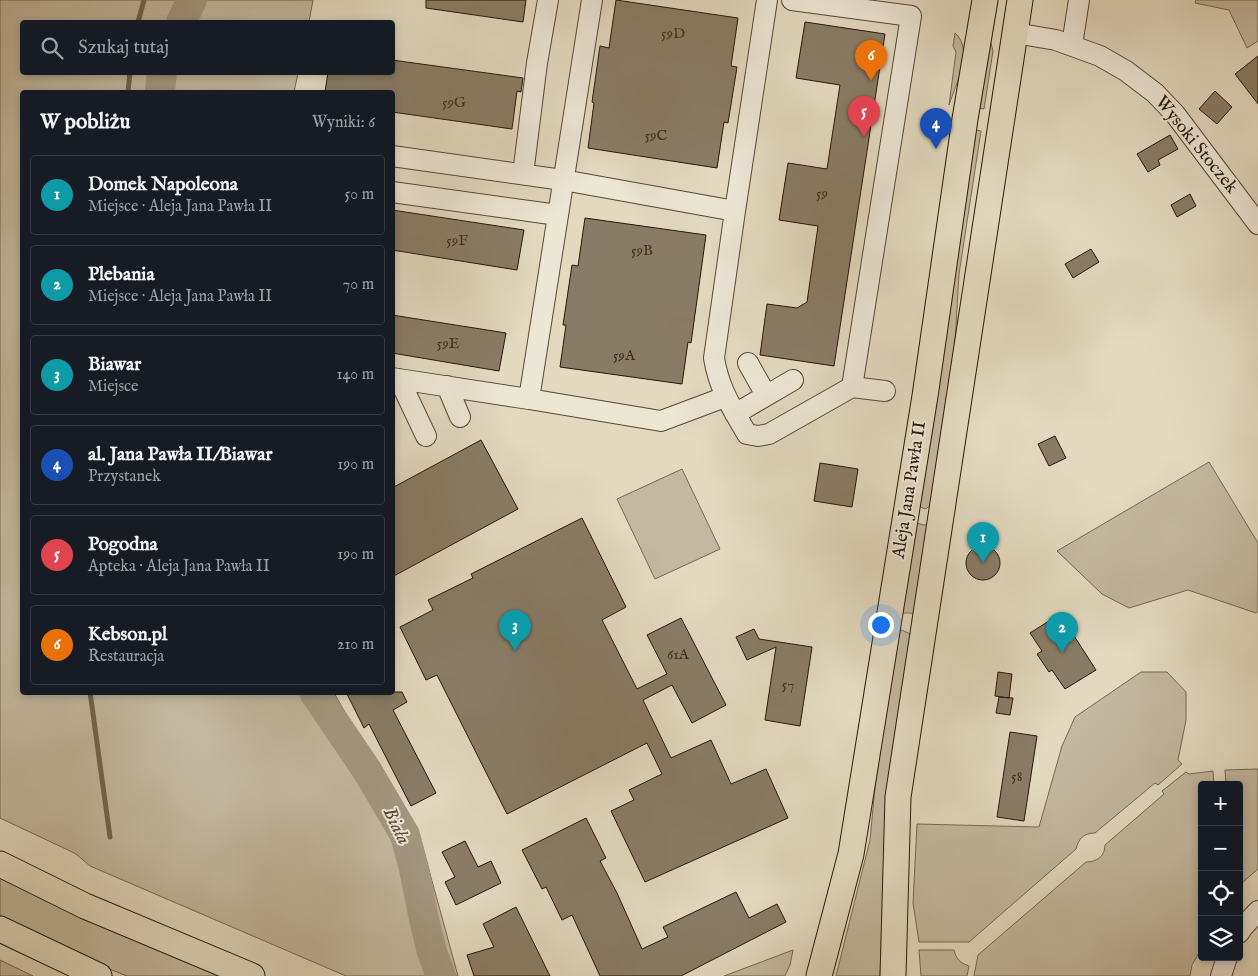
<!DOCTYPE html>
<html lang="pl">
<meta charset="utf-8">
<style>
:root{--surface:#171b24;--page:#20242c;--text:#f1f3f6;--muted:#9ea1a6;--line:#363941;--accent:#2563eb}
body{margin:0;font-family:"IM FELL English",serif;background:var(--page);color:var(--text)}
.controls{position:absolute;right:15px;bottom:15px;display:grid;overflow:hidden;border-radius:5px;box-shadow:0 2px 8px #0003}
.controls button{width:45px;height:45px;display:grid;place-items:center;padding:0;border:0;border-bottom:1px solid var(--line);background:var(--surface);color:var(--text);font:25px sans-serif}
.you{position:absolute;left:880px;top:624px;width:18px;height:18px;margin:-12px;border:4px solid #fff;border-radius:50%;background:#1a73e8;box-shadow:0 0 0 8px #1a73e833}
.badge{display:grid;place-items:center;width:32px;height:32px;border-radius:50%;background:var(--accent);color:#fff;font-size:16px;font-weight:700}
.pin{position:absolute;translate:-50% -41px;filter:drop-shadow(0 1px 2px #0008)}
.pin::after{content:'';position:absolute;top:26px;width:18px;height:15px;background:inherit;clip-path:polygon(0 0,100% 0,50% 100%)}
.list{margin:0;padding:0;list-style:none}
h2{display:flex;justify-content:space-between;align-items:center;height:65px;margin:0;padding:0 20px;font-size:21px}
h2 small{font-size:16px;font-weight:400;color:var(--muted)}
.list li{display:grid;grid-template-columns:32px 1fr auto;gap:15px;align-items:center;box-sizing:border-box;height:80px;margin:0 10px 10px;padding:0 10px;border:1px solid var(--line);border-radius:5px}
.list b{display:block;font-size:19px;white-space:nowrap}
.list p{margin:0;font-size:16px;white-space:nowrap;color:var(--muted)}
.list em{font-size:16px;font-style:normal;color:var(--muted)}
.icon{flex:none;width:28px;height:28px;fill:none;stroke:currentColor;stroke-width:2;stroke-linecap:round;stroke-linejoin:round}
.map{position:relative;flex:none;width:1258px;height:976px;overflow:hidden}
.search{position:absolute;background:var(--surface);box-shadow:0 2px 8px #0003;left:20px;top:20px;width:375px;height:55px;display:flex;align-items:center;gap:12px;box-sizing:border-box;padding:0 18px;border-radius:5px;color:var(--muted);font-size:19px}
.panel{position:absolute;background:var(--surface);box-shadow:0 2px 8px #0003;left:20px;top:90px;width:375px;height:605px;border-radius:5px}
.map>svg:first-child{display:block}
.green{fill:#c3b8a0;stroke:#766853}
.lines{fill:none;stroke-linecap:round;stroke-linejoin:round}
.stream{stroke:#72644f;stroke-width:5}
.river{stroke:#a39780;stroke-width:30}
.building{fill:#897c66;stroke:#291706}
.minor-casing{stroke:#574834;stroke-width:22}
.major-casing{stroke:#291706;stroke-width:27}
.minor{stroke:#ece6d5;stroke-width:20}
.major{stroke:#e2d9bf;stroke-width:25}
.labels{text-anchor:middle;dominant-baseline:central;stroke-width:4;stroke-linejoin:round;paint-order:stroke}
.number-label{font-size:15px;fill:#41301e}
.street-label{font-size:18px;fill:#291706;stroke:#ece6d5}
.water-label{font-size:19px;font-style:italic;fill:#5a4a37;stroke:#ece6d5}
</style>
<div class="map">
<svg width="1258" height="976" viewBox="0 0 1258 976">
<rect width="100%" height="100%" fill="#e2d9bf"/>
<filter id="stains"><feTurbulence type="fractalNoise" baseFrequency=".004" numOctaves="4"/><feColorMatrix values="0 0 0 0 .2 0 0 0 0 .09 0 0 0 0 .02 0 0 0 .5 -.17"/></filter>
<radialGradient id="worn" r=".72"><stop offset=".6" stop-color="#630" stop-opacity="0"/><stop offset="1" stop-color="#630" stop-opacity=".3"/></radialGradient>
<path class="green" d="M0 0H313L309 22H22V72L298 73 294 92H22V692L334 693 423 848 458 976H346L90 866 76 854 68 850 0 818Z
M1196 0H1258V41L1247 48 1229 10 1195 3Z
M955 33C974 49 956 84 949 105L956 52 953 46Z
M991 43 993 51 984 109 979 108 989 44Z
M973 129 981 131 959 274 954 360 930 506 925 509 918 506Z
M1209 462 1258 543V611L1256 613 1188 590 1129 608 1102 594 1057 551Z
M682 469 720 549 655 579 617 499Z
M913 522 924 525 929 524 915 615 910 613H900Z
M902 630 910 634 912 638 885 841 880 976H836L870 840 878 756 899 632Z
M1141 672H1167L1186 692V720L1178 760 1182 764 1158 785 1155 783 1095 833C1084 833 1079 838 1076 849L969 942H919L913 903 917 824 1039 827 1062 746 1075 717Z
M1258 769V869L1243 882 1239 877V785H1226L1225 770Z
M1213 771 1214 785H1202V948L1192 965 1190 976H974L978 955 1086 862C1097 862 1105 856 1105 845L1164 794 1162 791 1186 772 1189 774Z
M0 877 223 976H127L112 970 0 915Z
M793 950 790 965 785 976H724Z
M919 950H954C956 959 960 963 969 966L967 976H921Z
M0 960 33 976H0Z"/>
<g class="lines">
<path class="stream" d="M138 22 144 0
M128 92 130 72
M90 692 110 837"/>
<path class="river" d="M181 22 192 0
M160 92 162 72
M314 692 368 772 405 835 414 869 424 919 432 952 441 976"/>
</g>
<path class="building" d="M426 0H526L523 22 426 8Z
M616 0 738 18 731 66 737 67 728 123 724 122 717 168 588 148 594 103 592 102 600 46 609 48Z
M805 22 885 34 834 366 760 355 767 304 797 308 807 302 818 226 779 220 788 163 827 169 840 85 796 78Z
M1258 56V104L1235 74Z
M392 60 523 78 521 92 517 91 512 129 392 112V92H325L328 72H392Z
M1215 91 1232 107 1217 124 1199 109Z
M1170 135 1178 149 1158 160 1160 165 1148 172 1137 154Z
M1190 194 1196 206 1177 217 1171 205Z
M392 210 524 230 517 270 392 250Z
M585 218 706 235 691 343 688 342 682 384 560 367 566 325H563L572 265 578 266Z
M1091 249 1099 262 1073 278 1065 264Z
M392 315 506 333 499 371 392 353Z
M1055 436 1066 458 1049 466 1038 444Z
M481 440 518 509 392 577V488Z
M820 463 858 469 852 507 814 501Z
M582 518 626 607 602 620 637 689 667 674 647 635 681 618 726 705 692 723 672 685 643 700 671 758 711 740 731 784 766 769 788 818 645 882 611 811 634 800 629 790 662 774 647 743 507 814 437 675 426 680 400 627 433 610 428 600 473 578 471 574Z
M966 563a17 17 0 1 1 34 0a17 17 0 1 1-34 0Z
M1060 614 1096 670 1065 689 1052 670 1049 672 1037 654 1042 651 1030 633Z
M754 629 759 639 812 647 800 726 765 720 776 647 747 660 736 637Z
M998 672 1012 674 1009 698 995 696Z
M346 692H402L407 702 393 710 436 793 411 806 369 724 364 728Z
M999 697 1013 698 1010 715 996 713Z
M1010 732 1037 736 1024 821 997 817Z
M586 818 606 858 600 861 617 893 642 949 668 937 663 927 736 892 749 918 777 904 786 922 681 976H600L572 915 562 920 546 887 542 889 522 850Z
M465 841 478 867 491 861 501 883 456 905 445 882 455 877 442 852Z
M516 907 550 976H474L467 955 494 947 483 924Z"/>
<g class="lines">
<g class="minor-casing">
<path id="minor" d="M592 0 529 399 661 421 725 397
M792 0 911 16 852 387
M1015 33 1056 40 1100 56 1126 71 1155 93 1175 114 1258 224
M1072 45 1079 0
M392 156 563 180 735 211 714 358C719 389 732 408 747 434L758 436 769 434 852 387 885 391
M523 174 537 63 548 0
M392 192 558 215
M735 211 767 0
M748 363 766 395
M392 378 529 399
M399 379 426 436
M447 386 460 417
M735 414 793 380
M1239 933 1243 927 1258 911
M1221 976 1227 957"/>
</g>
<g class="major-casing">
<path id="major" d="M0 864 85 906 252 976
M0 929 99 976
M819 976 851 854 925 396 965 119 985 0
M893 976 898 797 1020 0"/>
</g>
<use href="#minor" class="minor"/>
<use href="#major" class="major"/>
</g>
<g class="labels">
<g class="number-label">
<text x="673" y="33">59D</text>
<text x="454" y="102">59G</text>
<text x="656" y="135">59C</text>
<text x="822" y="193">59</text>
<text x="457" y="240">59F</text>
<text x="642" y="250">59B</text>
<text x="448" y="343">59E</text>
<text x="624" y="355">59A</text>
<text x="678" y="654">61A</text>
<text x="788" y="684">57</text>
<text x="1017" y="776">58</text>
</g>
<g class="street-label">
<text transform="translate(1196 145) rotate(51)">Wysoki Stoczek</text>
<text transform="translate(910 490) rotate(-81)">Aleja Jana Pawła II</text>
</g>
<g class="water-label">
<text transform="translate(396 826) rotate(64)">Biała</text>
</g>
</g>
<rect width="100%" height="100%" filter="url(#stains)"/>
<rect width="100%" height="100%" fill="url(#worn)"/>
</svg>
<div class="controls">
<button>+</button>
<button>−</button>
<button><svg class="icon" aria-label="locate" viewBox="0 0 24 24"><circle cx="12" cy="12" r="6"/><path d="M12 2v4M12 18v4M2 12h4M18 12h4"/></svg></button>
<button><svg class="icon" aria-label="layers" viewBox="0 0 24 24"><path d="M12 4l9 5-9 5-9-5zM3 14l9 5 9-5"/></svg></button>
</div>
<div class="you"></div>
<div class="pin badge" style="left:983px;top:563px;background:#0f9aa8">1</div>
<div class="pin badge" style="left:1062px;top:653px;background:#0f9aa8">2</div>
<div class="pin badge" style="left:515px;top:651px;background:#0f9aa8">3</div>
<div class="pin badge" style="left:936px;top:149px;background:#1a4fb4">4</div>
<div class="pin badge" style="left:864px;top:137px;background:#e0444e">5</div>
<div class="pin badge" style="left:871px;top:81px;background:#e8710a">6</div>
<div class="search"><svg class="icon" aria-label="search" viewBox="0 0 24 24"><circle cx="10" cy="10" r="6"/><path d="M15 15l6 6"/></svg>Szukaj tutaj</div>
<section class="panel">
<h2>W pobliżu<small>Wyniki: 6</small></h2>
<ul class="list">
<li><span class="badge" style="background:#0f9aa8">1</span><div><b>Domek Napoleona</b><p>Miejsce · Aleja Jana Pawła II</p></div><em>50 m</em></li>
<li><span class="badge" style="background:#0f9aa8">2</span><div><b>Plebania</b><p>Miejsce · Aleja Jana Pawła II</p></div><em>70 m</em></li>
<li><span class="badge" style="background:#0f9aa8">3</span><div><b>Biawar</b><p>Miejsce</p></div><em>140 m</em></li>
<li><span class="badge" style="background:#1a4fb4">4</span><div><b>al. Jana Pawła II/Biawar</b><p>Przystanek</p></div><em>190 m</em></li>
<li><span class="badge" style="background:#e0444e">5</span><div><b>Pogodna</b><p>Apteka · Aleja Jana Pawła II</p></div><em>190 m</em></li>
<li><span class="badge" style="background:#e8710a">6</span><div><b>Kebson.pl</b><p>Restauracja</p></div><em>210 m</em></li>
</ul>
</section>
</div>
